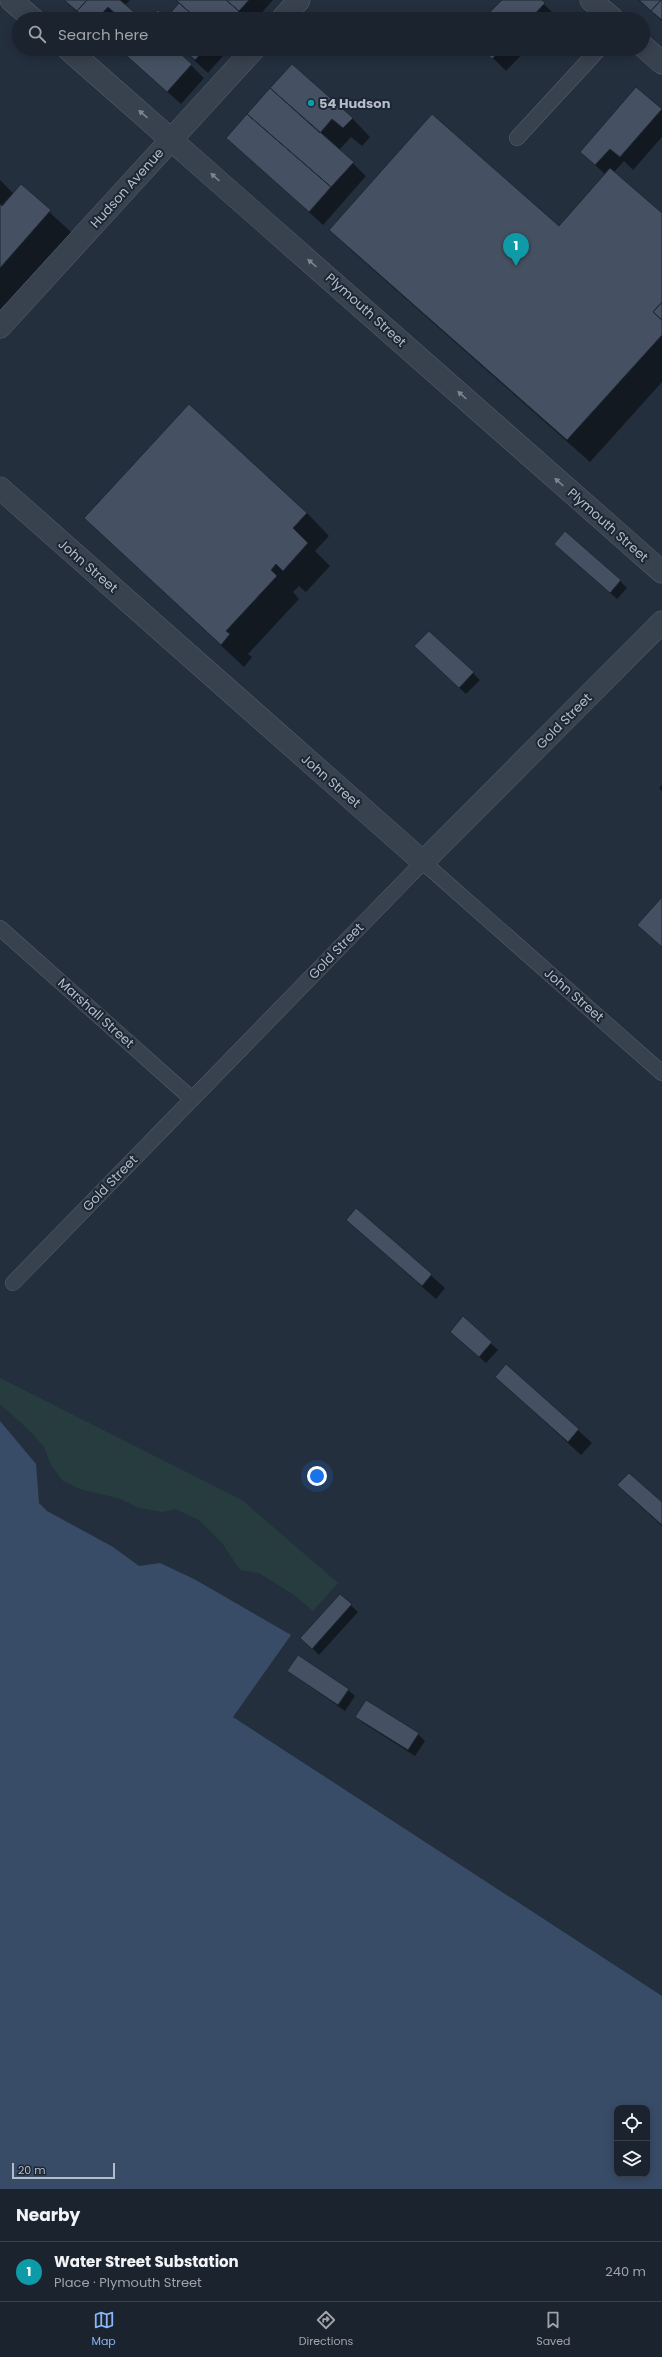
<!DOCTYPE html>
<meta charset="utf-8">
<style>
:root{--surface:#1b232e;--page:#282f3a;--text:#f1f3f6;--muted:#a0a4aa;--line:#39404a;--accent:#8ab4f8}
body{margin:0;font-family:Poppins,sans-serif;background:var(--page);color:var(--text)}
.controls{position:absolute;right:12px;bottom:12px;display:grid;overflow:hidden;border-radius:8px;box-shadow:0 2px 10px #0003}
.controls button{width:36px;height:36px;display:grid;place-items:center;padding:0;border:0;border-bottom:1px solid var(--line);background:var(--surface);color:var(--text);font:20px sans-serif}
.scale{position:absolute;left:12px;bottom:10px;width:103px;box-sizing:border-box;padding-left:4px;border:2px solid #b4bcc9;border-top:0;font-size:11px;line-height:14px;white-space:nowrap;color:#b4bcc9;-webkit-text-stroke:3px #1d2633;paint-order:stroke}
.you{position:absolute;left:317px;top:1476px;width:14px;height:14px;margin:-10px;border:3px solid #fff;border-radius:50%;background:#1a73e8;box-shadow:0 0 0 6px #1a73e833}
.badge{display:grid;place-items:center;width:26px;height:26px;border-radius:50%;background:var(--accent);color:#fff;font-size:13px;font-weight:700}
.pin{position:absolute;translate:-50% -33px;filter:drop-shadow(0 1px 2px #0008)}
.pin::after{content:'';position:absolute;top:21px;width:14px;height:12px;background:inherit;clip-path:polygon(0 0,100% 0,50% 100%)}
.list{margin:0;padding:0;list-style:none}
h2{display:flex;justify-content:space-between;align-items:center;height:52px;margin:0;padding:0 16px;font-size:17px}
h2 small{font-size:13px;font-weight:400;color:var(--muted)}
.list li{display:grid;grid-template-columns:26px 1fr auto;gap:12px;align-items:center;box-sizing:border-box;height:60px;padding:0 16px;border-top:1px solid var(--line)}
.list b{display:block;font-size:15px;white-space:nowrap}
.list p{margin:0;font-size:13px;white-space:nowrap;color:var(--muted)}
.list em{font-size:13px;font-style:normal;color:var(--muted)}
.icon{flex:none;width:22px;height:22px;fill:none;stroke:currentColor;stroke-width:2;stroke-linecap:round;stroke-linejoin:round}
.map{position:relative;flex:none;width:662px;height:2189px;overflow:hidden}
.search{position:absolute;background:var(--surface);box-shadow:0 2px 10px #0003;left:12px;right:12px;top:12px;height:44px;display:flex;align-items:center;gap:10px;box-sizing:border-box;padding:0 14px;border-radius:22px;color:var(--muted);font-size:15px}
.sheet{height:112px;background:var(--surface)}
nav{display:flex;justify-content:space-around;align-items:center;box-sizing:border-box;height:56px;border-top:1px solid var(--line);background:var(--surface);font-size:11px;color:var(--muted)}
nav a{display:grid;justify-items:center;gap:2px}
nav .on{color:var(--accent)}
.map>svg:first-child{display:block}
.green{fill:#263c3f}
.water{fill:#394c67;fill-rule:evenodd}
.shadow{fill:#0007}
.building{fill:#455162;stroke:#1f2835}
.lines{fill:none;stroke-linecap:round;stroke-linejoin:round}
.service-casing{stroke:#565f6c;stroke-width:16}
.minor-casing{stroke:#565f6c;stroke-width:23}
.service{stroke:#38414e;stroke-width:15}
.minor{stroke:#38414e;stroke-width:22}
.oneway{fill:#7c8592}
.culture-dot{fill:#0f9aa8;stroke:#1d2633;stroke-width:1.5}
.labels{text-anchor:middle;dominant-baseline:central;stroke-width:4;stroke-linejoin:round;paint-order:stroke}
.poi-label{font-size:13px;font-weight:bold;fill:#b4bcc9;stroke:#1d2633;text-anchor:start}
.street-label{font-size:13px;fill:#b4bcc9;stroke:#1d2633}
</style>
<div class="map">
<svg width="662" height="2189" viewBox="0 0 662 2189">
<rect width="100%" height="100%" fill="#242f3e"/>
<path class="green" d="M0 1378 242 1500 338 1583 313 1611 294 1595 259 1573 240 1570 222 1543 199 1520 175 1509 163 1512 139 1508 121 1499 80 1489 63 1481 51 1465 44 1447 30 1431 0 1404Z"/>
<path class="water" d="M0 1421 36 1464 39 1503 47 1511 113 1547 139 1566 160 1563 194 1579 291 1635 233 1717 662 1996V2189H0ZM617 2108H647V2174H617Z"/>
<path class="shadow" d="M64 0H130L125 5 140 19H85Z
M175 0H273L256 19H151H167L180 4Z
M503 0H540L557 17 555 19H491Z
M638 0H662V21Z
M119 49H174L204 78 181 104Z
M182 49H229L208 73Z
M484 49H527L506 71Z
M271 88 352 118 370 137 362 146 351 137 339 150 366 176 323 225 227 138Z
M636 88 662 110V137L633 170 624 161 614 172 662 215V382L590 462 353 252 331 230 559 227 605 174 581 152Z
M0 180 14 194 21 186 72 233 0 316Z
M307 513 329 536 315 551 330 566 306 592 299 586 293 592 299 599 248 654 252 657 244 667 85 518Z
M562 550 620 581 627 588 617 599Z
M422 653 473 673 480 680 466 694Z
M662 785V791L659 788Z
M356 1209 445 1288 436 1299 347 1220Z
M463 1318 498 1350 486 1363 458 1338Z
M506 1365 592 1443 581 1455 496 1377Z
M618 1485 662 1503V1526L632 1499Z
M340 1595 358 1612 319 1655 302 1638Z
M288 1671 348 1690 355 1696 345 1711Z
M356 1716 418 1734 425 1741 415 1756 363 1723Z"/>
<path class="building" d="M64 0H87L77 11Z
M87 0H120L142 19H117L119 17 108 7 97 19H86L77 11Z
M176 0H226L239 11 232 19H197Z
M226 0H249L239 11Z
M502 0H542L545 3 530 19H489L486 16Z
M639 0H661L651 11Z
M661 0H662V20L651 11Z
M179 3 197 19H150L158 10 167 17Z
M119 49H175L192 64 167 92Z
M182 49H205L195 60Z
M482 49H502L492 59Z
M292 64 353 118 343 128 332 119 320 133 270 88Z
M636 87 662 109 620 157 610 149 595 165 580 152Z
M270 88 354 162 331 187 247 114Z
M247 114 331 187 309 212 226 138Z
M432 114 559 226 610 168 662 213V302L653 312 662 320V335L567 440 329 230Z
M21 184 51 210 0 268V204L2 206Z
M662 302V320L653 312Z
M189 404 307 513 293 528 308 543 283 571 276 564 271 570 277 576 226 631 230 634 221 645 84 518Z
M565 531 621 580 610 593 554 544Z
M429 631 474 672 459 688 414 646Z
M662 897V947L637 925Z
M356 1208 432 1274 422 1286 346 1220Z
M463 1316 492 1342 479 1357 450 1332Z
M506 1364 579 1429 568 1442 495 1377Z
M629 1473 662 1502V1525L617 1485Z
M340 1594 352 1604 312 1649 300 1638Z
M298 1655 349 1689 338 1705 287 1671Z
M366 1700 419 1733 408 1750 355 1717Z"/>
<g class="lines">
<g class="service-casing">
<path id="service" d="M517 138 599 49
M0 928 192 1099
M13 1283 423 862 662 1073"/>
</g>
<g class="minor-casing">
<path id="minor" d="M11 0 33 19
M591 0 613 19
M282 19 299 0
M643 46 662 63
M68 49 662 572
M0 327 254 49
M0 488 423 862 662 622"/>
</g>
<use href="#service" class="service"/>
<use href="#minor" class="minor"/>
</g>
<defs><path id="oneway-solid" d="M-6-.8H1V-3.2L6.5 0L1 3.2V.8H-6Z"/></defs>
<g class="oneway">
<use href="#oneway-solid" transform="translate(143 114) rotate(-139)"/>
<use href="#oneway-solid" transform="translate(215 177) rotate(-138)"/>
<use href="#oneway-solid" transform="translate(312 263) rotate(-138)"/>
<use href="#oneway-solid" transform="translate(462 395) rotate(-138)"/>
<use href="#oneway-solid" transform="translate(559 482) rotate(-138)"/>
</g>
<circle class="culture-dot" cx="311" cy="103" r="4"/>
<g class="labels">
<g class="poi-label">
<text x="319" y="103">54 Hudson</text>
</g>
<g class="street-label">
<text transform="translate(127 188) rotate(-48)">Hudson Avenue</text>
<text transform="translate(366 310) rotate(42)">Plymouth Street</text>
<text transform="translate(608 525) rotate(42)">Plymouth Street</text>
<text transform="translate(88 566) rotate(41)">John Street</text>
<text transform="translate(564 721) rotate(-45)">Gold Street</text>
<text transform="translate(331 781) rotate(41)">John Street</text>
<text transform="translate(336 951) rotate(-46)">Gold Street</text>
<text transform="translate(574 995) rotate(41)">John Street</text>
<text transform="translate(96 1013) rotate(42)">Marshall Street</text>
<text transform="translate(110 1183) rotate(-46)">Gold Street</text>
</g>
</g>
</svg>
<div class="controls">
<button><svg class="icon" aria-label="locate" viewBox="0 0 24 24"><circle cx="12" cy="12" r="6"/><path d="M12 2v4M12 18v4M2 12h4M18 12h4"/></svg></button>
<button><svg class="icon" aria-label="layers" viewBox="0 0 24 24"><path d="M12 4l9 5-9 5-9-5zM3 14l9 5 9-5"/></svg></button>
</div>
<div class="scale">20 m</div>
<div class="you"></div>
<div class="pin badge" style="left:516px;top:266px;background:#0f9aa8">1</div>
<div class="search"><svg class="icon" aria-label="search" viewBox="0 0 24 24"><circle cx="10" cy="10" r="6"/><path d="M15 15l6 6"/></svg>Search here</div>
</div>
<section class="sheet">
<h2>Nearby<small></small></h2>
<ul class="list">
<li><span class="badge" style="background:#0f9aa8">1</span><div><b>Water Street Substation</b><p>Place · Plymouth Street</p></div><em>240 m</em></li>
</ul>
</section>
<nav>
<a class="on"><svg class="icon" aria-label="map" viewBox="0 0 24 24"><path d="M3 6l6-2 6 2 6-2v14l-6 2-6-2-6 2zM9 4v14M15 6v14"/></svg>Map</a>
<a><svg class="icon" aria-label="directions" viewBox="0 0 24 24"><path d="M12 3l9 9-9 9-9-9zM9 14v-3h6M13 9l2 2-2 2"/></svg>Directions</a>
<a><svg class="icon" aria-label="saved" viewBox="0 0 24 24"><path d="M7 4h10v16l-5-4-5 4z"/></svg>Saved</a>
</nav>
